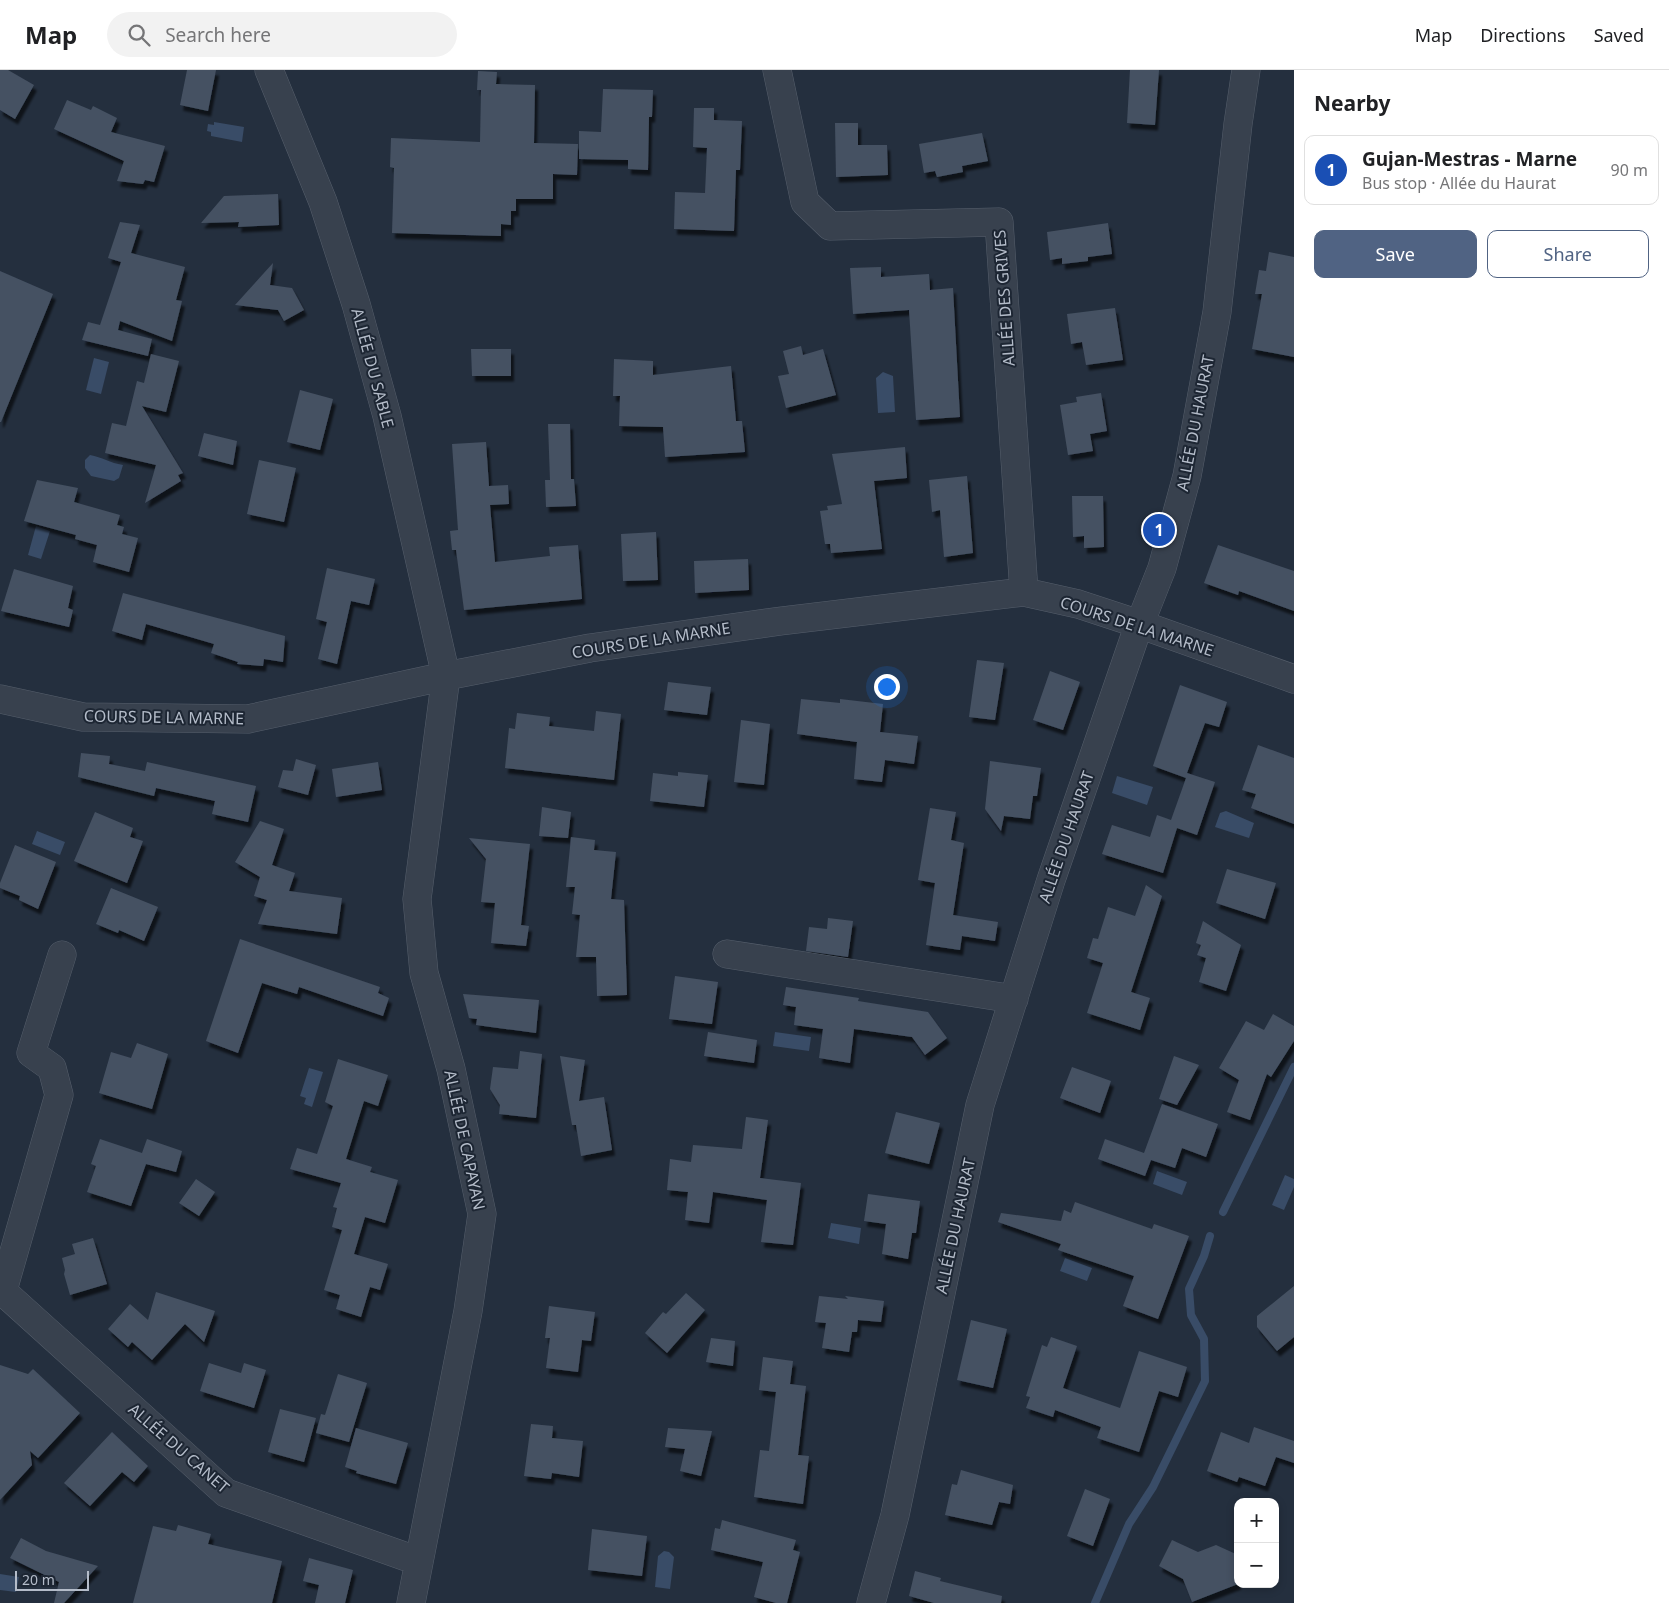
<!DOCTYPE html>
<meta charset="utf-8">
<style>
:root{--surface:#fff;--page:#f2f2f2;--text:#202124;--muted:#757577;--line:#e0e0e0;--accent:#506383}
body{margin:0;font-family:"Noto Sans",sans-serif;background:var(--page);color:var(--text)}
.controls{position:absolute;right:15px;bottom:15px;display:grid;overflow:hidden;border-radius:10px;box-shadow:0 2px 8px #0003}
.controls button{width:45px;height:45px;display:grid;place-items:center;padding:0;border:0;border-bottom:1px solid var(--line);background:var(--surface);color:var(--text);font:25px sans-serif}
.scale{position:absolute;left:15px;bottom:12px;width:74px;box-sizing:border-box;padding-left:5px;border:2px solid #b4bcc9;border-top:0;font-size:14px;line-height:18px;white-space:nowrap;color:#b4bcc9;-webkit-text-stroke:4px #1d2633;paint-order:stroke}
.you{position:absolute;left:886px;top:616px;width:18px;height:18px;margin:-12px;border:4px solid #fff;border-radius:50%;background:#1a73e8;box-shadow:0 0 0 8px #1a73e833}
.badge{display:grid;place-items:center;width:32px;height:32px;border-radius:50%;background:var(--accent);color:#fff;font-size:16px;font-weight:700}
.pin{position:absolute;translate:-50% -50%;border:2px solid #fff;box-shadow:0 1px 5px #0006}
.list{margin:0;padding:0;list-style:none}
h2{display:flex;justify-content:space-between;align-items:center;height:65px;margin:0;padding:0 20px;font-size:21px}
h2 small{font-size:16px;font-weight:400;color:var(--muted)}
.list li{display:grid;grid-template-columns:32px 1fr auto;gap:15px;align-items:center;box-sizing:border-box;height:70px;margin:0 10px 10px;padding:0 10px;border:1px solid var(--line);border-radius:10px}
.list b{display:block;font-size:19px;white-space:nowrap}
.list p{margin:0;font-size:16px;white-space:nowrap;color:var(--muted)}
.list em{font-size:16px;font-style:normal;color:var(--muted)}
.actions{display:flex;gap:10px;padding:15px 20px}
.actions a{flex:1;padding:11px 0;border:1px solid var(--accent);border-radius:10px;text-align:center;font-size:18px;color:var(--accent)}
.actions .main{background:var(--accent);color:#fff}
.icon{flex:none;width:28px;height:28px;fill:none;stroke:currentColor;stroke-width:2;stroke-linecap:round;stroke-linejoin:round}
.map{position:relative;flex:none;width:1294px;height:1533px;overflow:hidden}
header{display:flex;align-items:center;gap:30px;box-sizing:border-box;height:70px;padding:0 25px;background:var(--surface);border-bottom:1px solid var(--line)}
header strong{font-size:24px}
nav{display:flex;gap:28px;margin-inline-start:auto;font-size:18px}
.search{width:350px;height:45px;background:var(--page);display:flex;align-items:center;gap:12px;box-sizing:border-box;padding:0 18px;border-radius:28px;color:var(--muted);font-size:19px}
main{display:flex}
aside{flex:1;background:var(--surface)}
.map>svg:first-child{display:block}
.water{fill:#394c67}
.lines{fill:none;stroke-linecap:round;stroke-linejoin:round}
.stream{stroke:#394c67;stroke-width:8}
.building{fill:#455162;filter:url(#shadow)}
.minor-casing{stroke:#565f6c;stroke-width:29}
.minor{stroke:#38414e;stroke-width:28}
.labels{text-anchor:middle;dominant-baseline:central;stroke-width:4;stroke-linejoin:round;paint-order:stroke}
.street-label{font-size:16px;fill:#b4bcc9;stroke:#1d2633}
</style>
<header>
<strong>Map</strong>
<div class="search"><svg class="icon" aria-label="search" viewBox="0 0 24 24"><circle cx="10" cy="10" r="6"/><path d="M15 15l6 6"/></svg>Search here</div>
<nav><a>Map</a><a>Directions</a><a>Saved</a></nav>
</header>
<main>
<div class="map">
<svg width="1294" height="1533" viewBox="0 0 1294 1533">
<defs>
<filter id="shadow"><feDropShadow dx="3" dy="5.5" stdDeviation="1" flood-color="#0009"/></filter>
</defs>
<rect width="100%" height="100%" fill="#242f3e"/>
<path class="water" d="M214 52 244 57 242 72 211 66V62L207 61 208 54 214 55Z
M94 288 109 292 101 324 86 320Z
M883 302 893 306 895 342 878 343 876 308Z
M90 385C102 387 110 393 123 395L119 408 114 411 91 406 85 398V390Z
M36 456 50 461 41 489 28 485Z
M1117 706 1153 717 1147 735 1112 723Z
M1226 741 1254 753 1249 768 1215 757 1220 743Z
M37 761 65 772 60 785 32 774Z
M775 962 811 967 809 981 773 976Z
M309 998 323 1002 312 1037 304 1034 306 1028 300 1026Z
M1157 1101 1187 1112 1182 1125 1153 1114Z
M1285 1105 1294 1109V1117L1284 1140 1272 1135Z
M831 1153 861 1158 859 1174 828 1168Z
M1065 1188 1092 1198 1087 1211 1060 1201Z
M664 1481 669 1482 674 1487 670 1519 655 1517 658 1486Z
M0 1504 19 1507 16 1522 0 1520Z"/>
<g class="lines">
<path class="stream" d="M1223 1142 1294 997
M1095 1533 1129 1454 1153 1417 1205 1311 1204 1269 1191 1245 1189 1219 1204 1186 1210 1166"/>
</g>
<path class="building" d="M0 0H8L34 15 15 49 0 40Z
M187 0H216L208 41 180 35Z
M1130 0H1159L1155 55 1127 53Z
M478 1 497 2 496 14 535 15 534 73 578 74 577 105 553 104V129H516V141H511V155L501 154V166L392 163 394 98 390 97 391 68 480 72 481 20H477Z
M603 19 653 20 652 47H649L648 100 628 99V90L579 89V61L601 62Z
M67 30 91 40 93 36 117 48 111 62 165 76 154 112 145 110 143 114 117 111 124 91 54 59Z
M694 38H714V50L742 51 740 100H736L734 161 674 159 675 122 705 123 707 78 693 77Z
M835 53H858V75H887L888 105 836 107Z
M982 63 988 91 962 96 963 102 937 107 935 101 924 103 919 74Z
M278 124 279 155 238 157 239 152 201 153 224 126Z
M120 152 140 155 131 183 185 197 176 230 182 231 172 271 120 251 118 260 152 269 148 286 82 270 88 252 100 255 121 192 108 188Z
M1108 153 1112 184 1088 187V191L1062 194V188L1050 190 1047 162Z
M1269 182 1294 187V287L1252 279 1262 224H1255L1259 200 1266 201Z
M273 193 270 215 292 218 304 240 284 251 278 240 235 235Z
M881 197V207L929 204 930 220 953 218 960 347 916 350 909 240 853 244 850 198Z
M0 201 53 224 1 352H0Z
M1115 238 1123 290 1086 295 1082 272 1071 274 1067 244Z
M801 276 803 285 823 279 836 325 786 338 778 306 789 304 783 281Z
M471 279H511V306H472Z
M151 284 179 291 166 342 142 336 183 403 178 405 181 411 145 433 156 395 105 383 112 353 126 356 137 311 144 313Z
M614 289 653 291V305L731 296 736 351H742L745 382 665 387 663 357 619 356 620 326H613Z
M300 320 333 329 320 380 287 372Z
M1101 323 1107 361 1090 364 1093 381 1068 385 1060 335 1077 332 1076 327Z
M548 354H570L571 409H574L576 436 546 437 545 410H550Z
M204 363 237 371 233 395 198 386Z
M486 372 489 416 508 415 509 434 490 435 495 492 550 486 549 477 578 475 582 529 464 540 456 480H452L450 461 458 460 452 374Z
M905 377 907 408 874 411 882 479 831 483 830 474H825L820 441 828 440 827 436 842 434 832 384Z
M259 390 296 398 284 452 247 444Z
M967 406 973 483 944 487 940 440 932 442 929 410Z
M37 410 78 418 74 432 120 445 117 455 124 457 122 464 138 468 129 502 93 492 97 475 75 469 76 465 24 451Z
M1072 426H1103L1104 477 1084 478V466L1073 467Z
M656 462 658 510 623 511 621 464Z
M1218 475 1294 501V541L1239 521 1238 525 1204 513Z
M748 489 749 520 695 523 694 491Z
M327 498 375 509 369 535 351 531 337 594 318 589 327 552 316 549Z
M14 499 73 516 68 538 73 540 69 557 1 541Z
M123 523 285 566 283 592 264 589 263 596 237 594 238 592 211 583 214 574 146 554 142 570 112 561Z
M977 590 1004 593 995 650 969 647Z
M1050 601 1080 612 1063 660 1033 650Z
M668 612 711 617 707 645 664 640Z
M1180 615 1227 632 1219 657 1205 653 1187 703 1215 712 1197 765 1177 758 1163 803 1102 784 1112 755 1150 767 1157 745 1171 750 1186 708 1153 696Z
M801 629 840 633V629L883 634 880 662 918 666 914 694 885 690 882 712 854 709 857 672 797 664Z
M596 641 621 644 614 710 505 698 509 658 515 659 517 643 550 647 549 656 594 661Z
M741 650 770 654 764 715 734 712Z
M1258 675 1294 688V754L1251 738 1256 724 1242 720Z
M81 683 110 686 109 694 145 701 147 692 256 716 248 752 212 744 215 731 156 718 154 726 78 707Z
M296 689 316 695 308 725 278 717 283 700 293 701Z
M990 691 1041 698 1037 726H1033L1030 749 1004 746 1001 761 985 739Z
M378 692 382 720 336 727 332 699Z
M678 702 708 705 704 737 650 731 653 703 678 706Z
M542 737 571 742 568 768 539 766Z
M930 738 956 742 951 770 964 773 953 845 998 852 995 871 962 866 960 880 926 875 935 813 918 810Z
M95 742 133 758 130 767 143 771 127 813 74 791Z
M260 751 284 759 272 795 295 803 289 821 342 828 337 864 258 854 267 830 254 826 260 807 235 792Z
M571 767 595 770 594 780 616 782 611 829 624 830 627 925 597 926 596 887H576L580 845 572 844 575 817H566Z
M469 768 530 774 521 855 529 856 526 876 491 873 495 833 481 832 486 789Z
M15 775 56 792 38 839 19 830 20 826 0 818V813Z
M1227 799 1276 813 1265 849 1216 833Z
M1146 815 1162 826 1131 922 1150 928 1140 960 1087 943 1103 893 1087 888 1093 868 1098 869 1108 837 1135 846Z
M111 818 158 837 144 871 119 860 118 863 96 854Z
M828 848 853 851 848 887 806 881 809 857 827 859Z
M1203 851 1241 875 1226 921 1199 912 1206 888 1197 885 1201 875 1196 873Z
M240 869 380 917 378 923 389 928 383 946 299 917 297 924 262 913 238 983 206 971Z
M675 906 718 912 712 954 669 949Z
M786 917 859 928 858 931 928 942 947 968 925 985 912 967 854 959 850 993 819 988 823 959 794 955 796 937 783 935Z
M463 924 539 930 536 963 476 955 477 949 469 948Z
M1273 944 1294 956V971L1271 1007 1267 1004 1250 1050 1227 1042 1239 1010 1219 998 1246 951 1264 960Z
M708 962 757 970 754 993 704 986Z
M137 973 168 984 152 1039 99 1023 111 982 131 988Z
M520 981 542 984 536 1048 499 1044 500 1035 490 1019 493 997 518 999Z
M560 986 585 990 579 1031 604 1027 612 1080 581 1086 576 1055H572Z
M1174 986 1199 995 1177 1035 1159 1029Z
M338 989 388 1005 378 1036 364 1031 346 1089 372 1097 370 1102 398 1110 385 1153 365 1147 354 1184 388 1194 380 1220 370 1217 361 1247 336 1239 340 1225 324 1220 342 1160 332 1157 337 1138 333 1137 341 1113 290 1099 297 1078 317 1084 333 1036 325 1032Z
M1072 997 1111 1011 1100 1043 1060 1028Z
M1162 1034 1218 1054 1206 1087 1182 1078 1175 1098 1151 1090 1145 1106 1098 1089 1105 1069 1144 1083Z
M896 1042 940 1053 929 1094 885 1083Z
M746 1047 768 1050 760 1108 801 1113 793 1175 761 1172 767 1130 713 1122 709 1153 685 1150 688 1122 667 1120 670 1089 691 1092 693 1075 742 1079Z
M100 1069 142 1083 147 1069 182 1081 176 1102 146 1094 131 1136 87 1122 96 1096 91 1094Z
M196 1109 215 1122 199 1146 179 1133Z
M868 1124 920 1131 916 1163H912L908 1189 882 1184 886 1154 864 1151Z
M1075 1132 1152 1159 1154 1154 1189 1166 1158 1249 1123 1236 1134 1206 1058 1180 1061 1174 998 1152 1001 1143 1061 1151 1064 1140 1071 1143Z
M93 1168 107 1214 70 1225 64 1204 65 1200 62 1188 75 1184 72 1174Z
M1294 1216V1267L1277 1281 1257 1257V1246Z
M156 1222 215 1241 204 1272 185 1254 152 1290 132 1272 128 1277 108 1259 130 1234 148 1250Z
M686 1223 705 1240 667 1283 645 1263 663 1242 666 1244Z
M819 1226 848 1229 845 1226 884 1231 881 1252 858 1250 857 1262H852L849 1282 822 1278 826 1253 815 1252Z
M549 1236 595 1242 591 1271 582 1270 578 1302 546 1298 550 1268H545Z
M971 1250 1007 1259 993 1318 957 1310Z
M1051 1267 1077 1276 1063 1318 1120 1338 1139 1281 1187 1297 1178 1327 1159 1321 1139 1382 1097 1368 1101 1357 1055 1340 1053 1347 1026 1338 1030 1327 1026 1326 1042 1275 1047 1277Z
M711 1268 735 1271 733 1296 706 1292Z
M763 1287 793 1291 790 1314 806 1316 798 1385 809 1386 803 1434 754 1427 760 1380 769 1381 776 1322 759 1320Z
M209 1293 241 1303 244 1293 266 1300 254 1338 200 1321Z
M0 1295 28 1304 33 1299 80 1343 38 1388 30 1381 32 1395 0 1430Z
M338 1304 367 1313 349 1372 316 1363 321 1344 325 1345Z
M280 1339 316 1348 304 1392 268 1382Z
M531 1354 553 1356 552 1368 583 1371 579 1407 552 1403 551 1409 524 1406Z
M1254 1357 1294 1371V1393L1276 1387 1265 1416 1239 1407 1237 1412 1207 1401 1221 1362 1249 1373Z
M356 1358 408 1373 396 1414 356 1403 357 1401 345 1397Z
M668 1358 712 1361 701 1406 680 1401 685 1379 665 1377Z
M112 1362 148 1396 134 1412 122 1402 90 1436 64 1413Z
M961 1400 1013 1415 1010 1434 999 1432 992 1455 945 1445 952 1414 957 1415Z
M1085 1419 1110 1429 1093 1476 1067 1466Z
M722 1450 796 1470 793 1480 800 1482 787 1533H776L754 1527 763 1492 711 1480 715 1458 720 1459Z
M178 1455 211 1464 208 1474 282 1491 272 1533H133L153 1456 176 1461Z
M592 1459 647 1466 642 1506 588 1500Z
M21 1468 46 1481 98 1496 64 1533H54L59 1512 10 1488Z
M1172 1470 1198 1482 1216 1475 1238 1485V1514L1192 1532 1183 1509 1159 1496Z
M309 1488 353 1500 345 1533H315L319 1515 303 1511Z
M915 1501 941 1508 940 1511 1002 1526 1001 1533H934L909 1526Z"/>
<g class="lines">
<g class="minor-casing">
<path id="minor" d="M269 0 323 132 356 234 387 346 446 606 417 829 424 903 451 999 482 1144 468 1241 411 1533
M777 0 805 132 830 156 999 152 1024 522
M0 629 83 647 248 649 446 606 590 578 781 551 1024 522 1078 534 1139 554 1294 609
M727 884 1014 929
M0 1219 226 1423 418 1491
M3 1220 59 1025 52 998 31 983 62 885
M871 1533 895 1445 980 1035 1051 810 1135 566 1162 498 1187 406 1217 242 1238 54 1246 0"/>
</g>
<use href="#minor" class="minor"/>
</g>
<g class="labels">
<g class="street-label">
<text transform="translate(1004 228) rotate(-94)">ALLÉE DES GRIVES</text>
<text transform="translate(373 298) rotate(75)">ALLÉE DU SABLE</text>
<text transform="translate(1195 353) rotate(-79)">ALLÉE DU HAURAT</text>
<text transform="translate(1137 556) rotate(18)">COURS DE LA MARNE</text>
<text transform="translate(651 570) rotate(-9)">COURS DE LA MARNE</text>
<text transform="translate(164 647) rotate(1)">COURS DE LA MARNE</text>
<text transform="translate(1066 767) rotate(-71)">ALLÉE DU HAURAT</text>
<text transform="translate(465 1070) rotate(78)">ALLÉE DE CAPAYAN</text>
<text transform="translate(955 1156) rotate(-78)">ALLÉE DU HAURAT</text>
<text transform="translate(179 1378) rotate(41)">ALLÉE DU CANET</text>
</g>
</g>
</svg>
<div class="controls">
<button>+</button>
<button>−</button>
</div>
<div class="scale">20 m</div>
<div class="you"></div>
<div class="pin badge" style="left:1159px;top:460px;background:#1a4fb4">1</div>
</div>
<aside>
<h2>Nearby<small></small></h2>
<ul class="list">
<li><span class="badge" style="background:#1a4fb4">1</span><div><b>Gujan-Mestras - Marne</b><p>Bus stop · Allée du Haurat</p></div><em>90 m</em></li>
</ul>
<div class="actions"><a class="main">Save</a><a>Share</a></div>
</aside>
</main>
